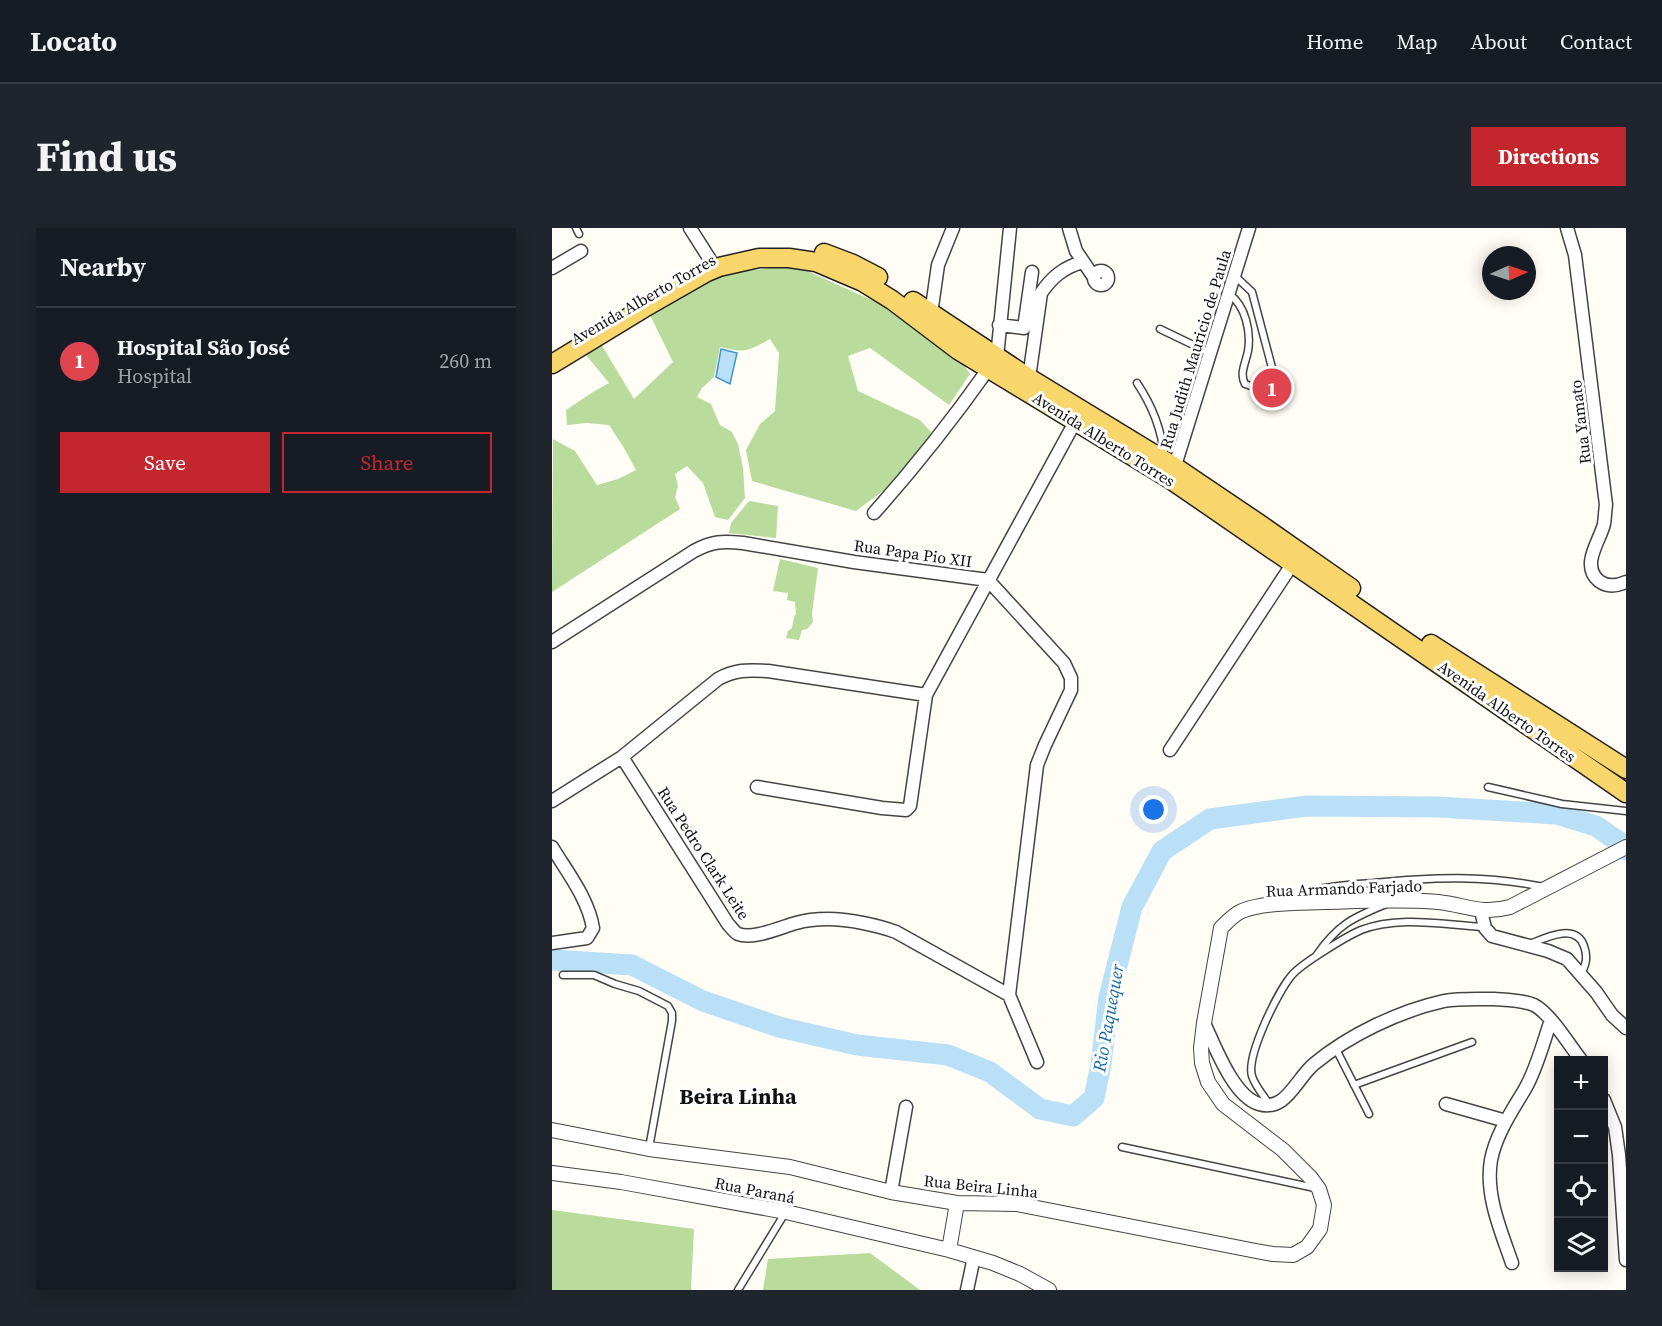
<!DOCTYPE html>
<meta charset="utf-8">
<style>
:root{--surface:#171b24;--page:#20242c;--text:#f1f3f6;--muted:#9ea1a6;--line:#363941;--accent:#c4262e}
body{margin:0;font-family:"Source Serif 4",serif;background:var(--page);color:var(--text)}
.controls{position:absolute;right:18px;bottom:18px;display:grid;overflow:hidden;border-radius:0px;box-shadow:0 3px 15px #0003}
.controls button{width:54px;height:54px;display:grid;place-items:center;padding:0;border:0;border-bottom:2px solid var(--line);background:var(--surface);color:var(--text);font:30px sans-serif}
.compass{position:absolute;left:930px;top:18px;width:54px;height:54px;border-radius:50%;background:var(--surface);box-shadow:0 3px 15px #0003;rotate:87deg}
.you{position:absolute;left:602px;top:582px;width:21px;height:21px;margin:-15px;border:4px solid #fff;border-radius:50%;background:#1a73e8;box-shadow:0 0 0 9px #1a73e833}
.badge{display:grid;place-items:center;width:39px;height:39px;border-radius:50%;background:var(--accent);color:#fff;font-size:20px;font-weight:700}
.pin{position:absolute;translate:-50% -50%;border:3px solid #fff;box-shadow:0 2px 6px #0006}
.list{margin:0;padding:0;list-style:none}
h2{display:flex;justify-content:space-between;align-items:center;height:78px;margin:0;padding:0 24px;font-size:26px}
h2 small{font-size:20px;font-weight:400;color:var(--muted)}
.list li{display:grid;grid-template-columns:39px 1fr auto;gap:18px;align-items:center;box-sizing:border-box;height:108px;padding:0 24px;border-top:2px solid var(--line)}
.list b{display:block;font-size:22px;white-space:nowrap}
.list p{margin:0;font-size:20px;white-space:nowrap;color:var(--muted)}
.list em{font-size:20px;font-style:normal;color:var(--muted)}
.actions{display:flex;gap:12px;padding:18px 24px}
.actions a{flex:1;padding:14px 0;border:2px solid var(--accent);border-radius:0px;text-align:center;font-size:21px;color:var(--accent)}
.actions .main{background:var(--accent);color:#fff}
.icon{flex:none;width:33px;height:33px;fill:none;stroke:currentColor;stroke-width:2;stroke-linecap:round;stroke-linejoin:round}
.map{position:relative;flex:none;width:1074px;height:1062px;overflow:hidden;border-radius:0px}
header{display:flex;align-items:center;gap:36px;box-sizing:border-box;height:84px;padding:0 30px;background:var(--surface);border-bottom:2px solid var(--line)}
header strong{font-size:28px}
nav{display:flex;gap:33px;margin-inline-start:auto;font-size:21px}
.intro{display:flex;align-items:center;justify-content:space-between;box-sizing:border-box;height:144px;padding:0 36px}
h1{margin:0;font-size:42px}
.button{padding:15px 27px;border-radius:0px;background:var(--accent);color:#fff;font-size:21px;font-weight:700}
main{display:flex;gap:36px;padding:0 36px}
aside{flex:1;background:var(--surface);border-radius:0px;box-shadow:0 3px 15px #0003}
.map>svg:first-child{display:block}
.forest{fill:#b9dc9c}
.water{fill:#b9e0f7;stroke:#3f96cf;stroke-width:1.5}
.lines{fill:none;stroke-linecap:round;stroke-linejoin:round}
.river{stroke:#b9e0f7;stroke-width:21}
.service-casing{stroke:#444;stroke-width:9}
.minor-casing{stroke:#444;stroke-width:15}
.tertiary-casing{stroke:#444;stroke-width:16}
.primary-casing{stroke:#222;stroke-width:21}
.service{stroke:#fff;stroke-width:6}
.minor{stroke:#fff;stroke-width:12}
.tertiary{stroke:#fff;stroke-width:14}
.primary{stroke:#f9d66b;stroke-width:18}
.labels{text-anchor:middle;dominant-baseline:central;stroke-width:6;stroke-linejoin:round;paint-order:stroke}
.street-label{font-size:16px;fill:#111;stroke:#fff}
.water-label{font-size:18px;font-style:italic;fill:#1768a6;stroke:#fff}
.district-label{font-size:22px;font-weight:bold;fill:#111;stroke:#fff}
</style>
<header>
<strong>Locato</strong>
<nav><a>Home</a><a>Map</a><a>About</a><a>Contact</a></nav>
</header>
<div class="intro"><h1>Find us</h1><a class="button">Directions</a></div>
<main>
<aside>
<h2>Nearby<small></small></h2>
<ul class="list">
<li><span class="badge" style="background:#e0444e">1</span><div><b>Hospital São José</b><p>Hospital</p></div><em>260 m</em></li>
</ul>
<div class="actions"><a class="main">Save</a><a>Share</a></div>
</aside>
<div class="map">
<svg width="1074" height="1062" viewBox="0 0 1074 1062">
<rect width="100%" height="100%" fill="#fffdf5"/>
<path class="forest" d="M242 37 333 78 403 124 418 146 397 177 318 120 296 128 306 163 368 192 379 204 370 223 335 260 304 283 200 253 194 222 208 196 223 183 227 125 218 111C195 124 193 125 168 119L162 149 150 160 145 169 159 176 168 197 180 204 186 216 191 240 193 270 176 292 163 289 151 255 135 238 123 246 126 258 123 269 128 281 0 364 1 211 23 223 45 257 66 251 84 242 72 220 57 197 35 195 15 197 14 182 41 164 57 155 34 127 35 122 46 111 82 171 121 134 97 85 163 47Z
M197 273 226 278 224 310 177 305 179 295Z
M228 331 266 340 260 385 261 394 255 401 250 402 247 412 234 410 236 403 240 400 242 389 244 386 243 374 235 372 236 365 221 363Z
M0 982 142 1001 139 1062H0Z
M318 1025 368 1062H211L216 1031Z"/>
<path class="water" d="M169 121 185 125 178 156 164 149Z"/>
<g class="lines">
<path class="river" d="M0 732 80 737 151 773 227 799 305 817 396 827 438 844 488 881 521 888 542 870 549 836 557 769 580 679 610 623 658 591 755 578 886 579 1004 586 1044 598 1070 616 1074 622"/>
<g class="service-casing">
<path id="service" d="M24 0 27 6
M677 66C694 78 699 104 696 123 694 134 687 146 693 156L717 164 723 158V151L700 64 683 48
M608 101 658 125
M585 155C601 179 609 201 613 230
M936 559 1010 576 1074 583
M746 672C749 669 753 666 757 664 770 658 806 656 821 655 881 649 933 647 992 659
M978 716C995 709 1024 695 1032 718 1036 729 1034 737 1029 746
M764 728C785 697 800 690 834 676
M11 747H42L63 756 87 763 116 778 120 785V793L97 920
M784 821 817 886
M802 857 920 814
M717 876C712 868 703 858 700 848 694 828 726 763 740 747 749 736 795 708 809 702 847 687 893 697 932 699
M570 919 763 960
M186 1062 233 985"/>
</g>
<g class="minor-casing">
<path id="minor" d="M138 0 157 30
M517 0 524 23 541 48
M1015 0 1023 27 1054 277C1053 283 1053 290 1052 296 1048 313 1028 337 1047 353 1055 359 1065 358 1074 354
M0 40 29 23
M542 50a7 7 0 1 1 14 0a7 7 0 1 1-14 0Z
M379 86 386 37 401 0
M447 97 472 100 480 44
M445 129 458 0
M477 150 489 65C500 49 512 39 531 34
M621 244 697 0
M322 285C363 239 401 191 437 140
M0 414 142 323C161 313 170 313 191 315L302 334 436 352 512 435 519 450V462L493 517 485 537 457 767 485 834
M618 522 741 335
M70 529 176 696C179 699 182 704 186 706 201 712 229 699 244 695 254 692 265 691 276 691 296 691 325 697 344 704L457 767
M205 559 330 580 354 582 358 578 374 467 523 194
M0 573 70 529 166 451C184 441 196 442 216 443L374 467
M0 619C15 644 36 670 41 700L35 710 0 715
M929 683 933 700 940 708 996 723 1015 731 1044 764 1060 787 1074 800
M652 795C663 818 681 868 707 876 734 884 744 851 762 836 797 807 847 783 892 773 907 770 926 771 942 771 954 772 971 772 982 777 998 785 1018 818 1029 832
M1052 872 1063 899 1067 927 1074 1032
M894 876 954 893
M339 964 354 879
M960 1035C949 1003 933 967 939 932 944 906 960 883 973 861 985 840 991 815 999 792
M415 1062 422 1029"/>
</g>
<g class="tertiary-casing">
<path id="tertiary" d="M0 902 97 921 238 939 339 964 405 975 465 976 704 1023 721 1026 741 1027 755 1019 768 1001 772 977 767 961 759 950 731 922 671 876 656 854 650 835 649 820 652 795 669 700C675 694 682 686 690 683 711 674 749 675 772 674 810 673 848 671 886 674 914 677 929 687 958 679L1074 619
M0 945 69 954 234 984 397 1022
M405 975 397 1022 441 1035 468 1046 497 1062"/>
</g>
<g class="primary-casing">
<path id="primary" d="M272 25 301 36 326 49
M361 73 477 150 623 239 706 295 799 360
M0 136 92 80 155 44 167 39 207 30H237L264 34 311 54 340 72 406 122 618 251 1074 565
M879 416 1074 541"/>
</g>
<use href="#service" class="service"/>
<use href="#minor" class="minor"/>
<use href="#tertiary" class="tertiary"/>
<use href="#primary" class="primary"/>
</g>
<g class="labels">
<g class="street-label">
<text transform="translate(91 71) rotate(-30)">Avenida Alberto Torres</text>
<text transform="translate(643 121) rotate(-73)">Rua Judith Mauricio de Paula</text>
<text transform="translate(1028 194) rotate(-97)">Rua Yamato</text>
<text transform="translate(552 211) rotate(32)">Avenida Alberto Torres</text>
<text transform="translate(361 325) rotate(8)">Rua Papa Pio XII</text>
<text transform="translate(955 483) rotate(35)">Avenida Alberto Torres</text>
<text transform="translate(152 625) rotate(57)">Rua Pedro Clark Leite</text>
<text transform="translate(792 660) rotate(-2)">Rua Armando Farjado</text>
<text transform="translate(429 958) rotate(6)">Rua Beira Linha</text>
<text transform="translate(203 962) rotate(11)">Rua Paraná</text>
</g>
<g class="water-label">
<text transform="translate(556 790) rotate(-80)">Rio Paquequer</text>
</g>
<g class="district-label">
<text x="186" y="868">Beira Linha</text>
</g>
</g>
</svg>
<div class="controls">
<button>+</button>
<button>−</button>
<button><svg class="icon" aria-label="locate" viewBox="0 0 24 24"><circle cx="12" cy="12" r="6"/><path d="M12 2v4M12 18v4M2 12h4M18 12h4"/></svg></button>
<button><svg class="icon" aria-label="layers" viewBox="0 0 24 24"><path d="M12 4l9 5-9 5-9-5zM3 14l9 5 9-5"/></svg></button>
</div>
<svg class="compass" viewBox="-18 -18 36 36"><path d="M0-13l5 13h-10z" fill="#e53935"/><path d="M0 13l5-13h-10z" fill="#9ea1a6"/></svg>
<div class="you"></div>
<div class="pin badge" style="left:720px;top:160px;background:#e0444e">1</div>
</div>
</main>
